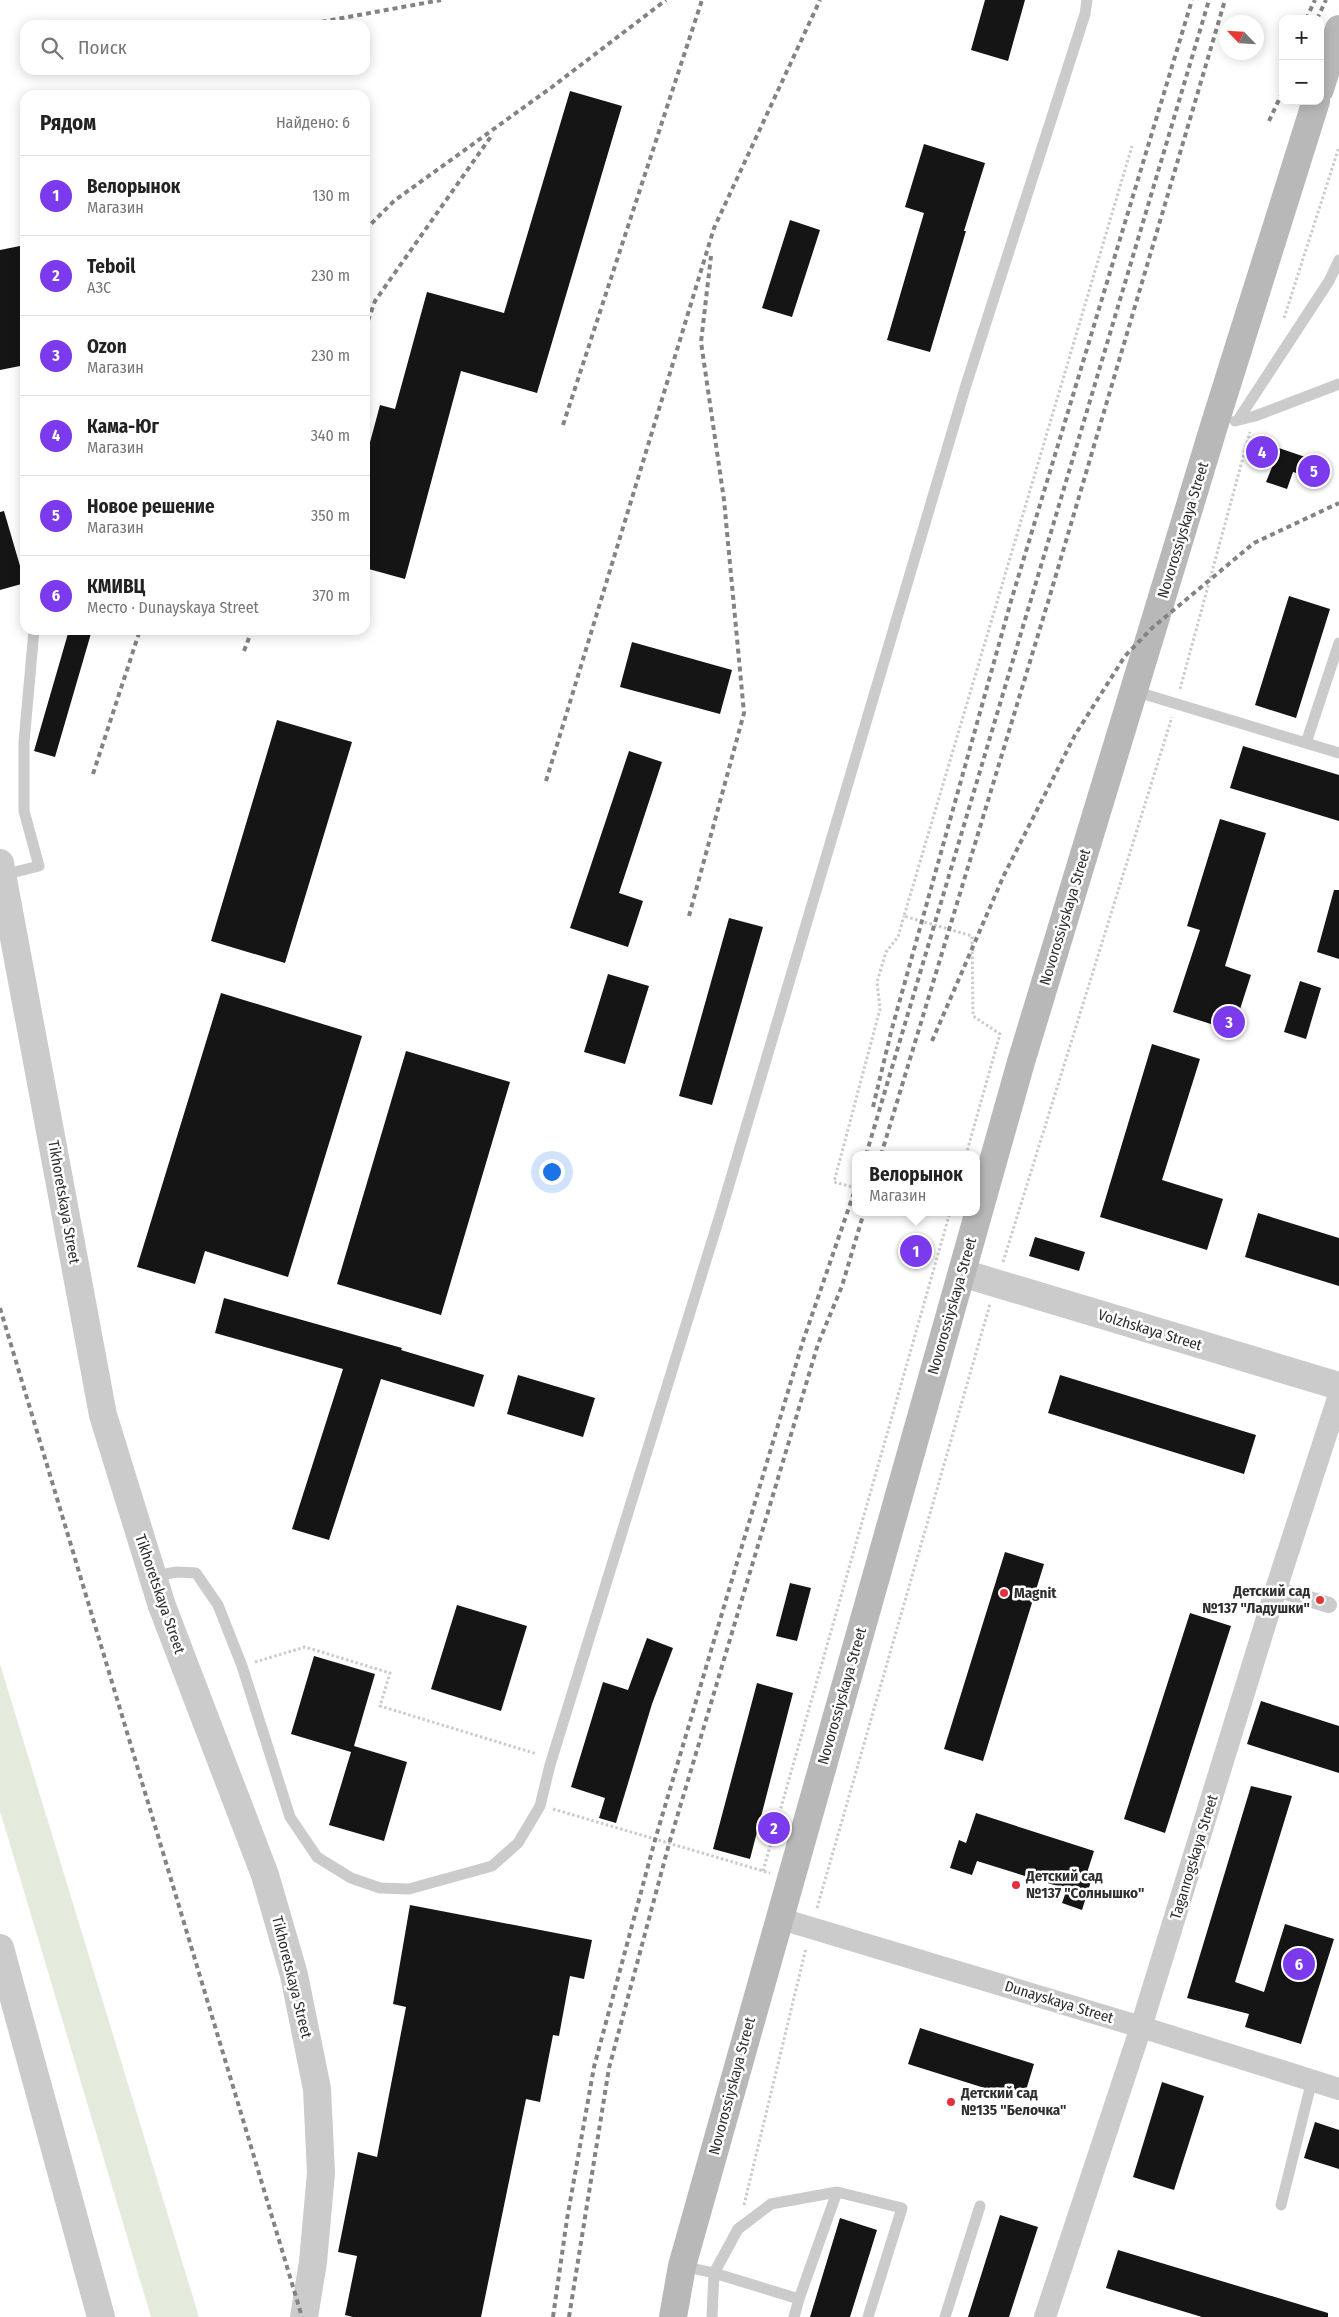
<!DOCTYPE html>
<html lang="ru">
<meta charset="utf-8">
<style>
:root{--surface:#fff;--page:#f6f6f6;--text:#222;--muted:#767676;--line:#e0e0e0;--accent:#7c3aed}
body{margin:0;font-family:"Fira Sans Condensed",sans-serif;background:var(--page);color:var(--text)}
.controls{position:absolute;right:15px;top:15px;display:grid;overflow:hidden;border-radius:10px;box-shadow:0 2px 12px #0003}
.controls button{width:45px;height:45px;display:grid;place-items:center;padding:0;border:0;border-bottom:1px solid var(--line);background:var(--surface);color:var(--text);font:25px sans-serif}
.compass{position:absolute;left:1219px;top:15px;width:45px;height:45px;border-radius:50%;background:var(--surface);box-shadow:0 2px 12px #0003;rotate:295deg}
.you{position:absolute;left:551px;top:1171px;width:18px;height:18px;margin:-12px;border:4px solid #fff;border-radius:50%;background:#1a73e8;box-shadow:0 0 0 8px #1a73e833}
.badge{display:grid;place-items:center;width:32px;height:32px;border-radius:50%;background:var(--accent);color:#fff;font-size:16px;font-weight:700}
.pin{position:absolute;translate:-50% -50%;border:2px solid #fff;box-shadow:0 1px 5px #0006}
.popup{position:absolute;left:852px;top:1151px;width:128px;height:65px;box-sizing:border-box;display:grid;place-content:center;border-radius:10px;background:var(--surface);filter:drop-shadow(0 1px 4px #0005);font-size:16px;white-space:nowrap;color:var(--muted)}
.popup b{font-size:19px;color:var(--text)}
.popup::after{content:'';position:absolute;left:50%;top:100%;margin-left:-10px;border:10px solid transparent;border-top-color:var(--surface)}
.list{margin:0;padding:0;list-style:none}
h2{display:flex;justify-content:space-between;align-items:center;height:65px;margin:0;padding:0 20px;font-size:21px}
h2 small{font-size:16px;font-weight:400;color:var(--muted)}
.list li{display:grid;grid-template-columns:32px 1fr auto;gap:15px;align-items:center;box-sizing:border-box;height:80px;padding:0 20px;border-top:1px solid var(--line)}
.list b{display:block;font-size:19px;white-space:nowrap}
.list p{margin:0;font-size:16px;white-space:nowrap;color:var(--muted)}
.list em{font-size:16px;font-style:normal;color:var(--muted)}
.icon{flex:none;width:28px;height:28px;fill:none;stroke:currentColor;stroke-width:2;stroke-linecap:round;stroke-linejoin:round}
.map{position:relative;flex:none;width:1339px;height:2317px;overflow:hidden}
.search{position:absolute;background:var(--surface);box-shadow:0 2px 12px #0003;left:20px;top:20px;width:350px;height:55px;display:flex;align-items:center;gap:12px;box-sizing:border-box;padding:0 18px;border-radius:15px;color:var(--muted);font-size:19px}
.panel{position:absolute;background:var(--surface);box-shadow:0 2px 12px #0003;left:20px;top:90px;width:350px;height:545px;border-radius:15px}
.map>svg:first-child{display:block}
.green{fill:#e4ebdc}
.building{fill:#151515}
.lines{fill:none;stroke-linecap:round;stroke-linejoin:round}
.path{stroke:#cbcbcb;stroke-width:3;stroke-dasharray:2.5 2.5;stroke-linecap:butt}
.service{stroke:#cbcbcb;stroke-width:11}
.pedestrian{stroke:#cbcbcb;stroke-width:16}
.minor{stroke:#cbcbcb;stroke-width:22}
.tertiary{stroke:#cbcbcb;stroke-width:28}
.secondary{stroke:#b8b8b8;stroke-width:28}
.rail{stroke:#838383;stroke-width:4;stroke-dasharray:5 4;stroke-linecap:butt}
.poi-dot{fill:#e4313e;stroke:#fff;stroke-width:2}
.labels{text-anchor:middle;dominant-baseline:central;stroke-width:5;stroke-linejoin:round;paint-order:stroke}
.street-label{font-size:15px;fill:#2e2e2e;stroke:#fff}
.poi-label{font-size:15px;font-weight:bold;fill:#2e2e2e;stroke:#fff;text-anchor:start}
</style>
<div class="map">
<svg width="1339" height="2317" viewBox="0 0 1339 2317">
<rect width="100%" height="100%" fill="#fff"/>
<path class="green" d="M0 1664 199 2317H151L0 1811Z"/>
<path class="building" d="M985 0H1025L1008 61 971 50Z
M570 91 622 106 537 393 461 371 405 579 365 568V461L380 405 395 409 427 292 504 313Z
M924 144 985 163 964 231H966L930 352 887 340 924 213 905 207Z
M790 220 820 230 792 317 762 308Z
M25 245V365L0 370V250Z
M1258 441 1320 462 1314 478 1293 472 1287 489 1266 482 1272 467 1252 460Z
M4 511 25 583 0 590V512Z
M1289 596 1330 609 1296 718 1255 705Z
M69 630H92L55 757 34 751Z
M632 642 732 670 720 714 620 687Z
M277 720 352 742 285 963 211 941Z
M1243 746 1339 775V821L1230 788Z
M629 751 662 762 619 893 643 901 628 947 570 928Z
M1220 819 1266 833 1225 966 1251 975 1233 1031 1173 1012 1200 930 1187 926Z
M1334 890H1339V959L1317 952Z
M729 918 763 927 712 1105 679 1096Z
M608 974 649 986 625 1064 584 1052Z
M1300 981 1321 988 1306 1039 1284 1032Z
M221 993 362 1036 288 1277 205 1251 195 1284 137 1267Z
M1152 1044 1200 1059 1162 1180 1223 1199 1207 1250 1100 1217Z
M406 1051 510 1082 441 1315 337 1284Z
M1258 1213 1339 1238V1286L1245 1257Z
M1035 1237 1085 1252 1079 1271 1029 1256Z
M224 1298 402 1348 401 1350 484 1375 474 1407 381 1379 329 1540 292 1529 343 1369 215 1333Z
M518 1375 595 1398 583 1437 507 1414Z
M1060 1375 1256 1435 1244 1474 1048 1413Z
M1005 1552 1044 1564 983 1761 944 1749Z
M790 1583 811 1588 797 1641 776 1636Z
M457 1605 527 1626 501 1711 431 1689Z
M1190 1613 1231 1626 1165 1833 1124 1819Z
M647 1638 673 1648 652 1704 616 1823 599 1818 605 1798 571 1787 603 1682 628 1690Z
M314 1656 375 1674 354 1746 407 1762 384 1841 329 1825 351 1752 291 1734Z
M757 1683 793 1693 750 1859 713 1849Z
M1261 1701 1339 1726V1773L1247 1744Z
M1251 1786 1292 1796 1235 1982 1264 1992 1285 1924 1334 1939 1301 2044 1245 2027 1249 2014 1187 1998Z
M976 1813 1094 1851 1086 1876 1092 1878 1082 1910 1062 1903 1067 1889 977 1861 972 1875 950 1868 959 1840 966 1843Z
M410 1905 592 1940 584 1979 570 1976 559 2036 553 2035 540 2102 526 2099 481 2317H353L345 2315 357 2256 338 2252 358 2152 377 2157 406 2007 393 2004Z
M920 2028 1034 2064 1023 2100 908 2064Z
M1162 2082 1204 2096 1174 2190 1133 2177Z
M1315 2122 1339 2130V2169L1304 2158Z
M1000 2215 1038 2227 1009 2317H968Z
M840 2218 877 2230 850 2317H810Z
M1118 2250 1328 2313V2317H1202L1106 2288Z"/>
<g class="lines">
<path class="path" d="M1284 318 1339 147
M1180 689 1250 432
M966 1155 1000 1034 973 1016 972 936 904 916 1132 146
M856 1188 834 1182 880 1009 877 982 886 952 898 937 904 916
M1003 1262 1172 717
M255 1662 305 1647 390 1673 380 1706 537 1754
M553 1809 770 1873
M763 1871 950 1212
M817 1908 990 1304
M744 2205 806 1948"/>
<path class="service" d="M1238 420 1329 281 1339 260
M1235 421 1255 416 1339 384
M1134 691 1339 753
M1306 743 1339 643
M3 875 39 866 24 811V742L34 630
M153 1576 177 1572 196 1573 218 1605 242 1666 290 1817 317 1857 351 1878 380 1888 409 1889 492 1866 518 1843 540 1806 550 1765 720 1215 966 385 1085 14 1087 0
M1281 2205 1312 2080
M682 2266 714 2273 712 2317
M799 2299 837 2192
M794 2317 799 2299 714 2273 738 2229 771 2204 837 2192 902 2208 868 2317
M945 2317 980 2206"/>
<path class="pedestrian" d="M1276 1589 1329 1605"/>
<path class="minor" d="M778 1918 1141 2027 1339 2089
M1045 2317 1141 2027 1276 1589 1339 1395"/>
<path class="tertiary" d="M0 863 103 1415 162 1606 265 1875 294 1975 317 2089 321 2173 313 2262 304 2317
M962 1273 1339 1386
M0 1948 101 2317"/>
<path class="secondary" d="M1320 89 1339 29
M673 2317 682 2266 1021 1062 1214 426 1316 101"/>
<path class="rail" d="M1306 19 1315 0
M1317 19 1326 0
M304 25 441 0
M1269 121 1283 91
M365 230 394 201 552 87 666 0
M365 329 375 301 492 135
M563 425 702 0
M244 651 252 630
M93 774 140 630
M546 781 714 228 820 0
M689 916 744 713 724 500 701 342 711 256
M932 1041 1004 875 1075 735 1125 656 1152 628 1254 543 1339 503
M873 1107 891 1032 1011 601 1192 0
M866 1155 1209 0
M881 1155 1051 592 1225 0
M0 1308 302 2317
M553 2317 567 2219 594 2067 655 1840 728 1593 803 1341 856 1187
M569 2317 609 2068 669 1844 818 1344 842 1286 864 1212"/>
</g>
<g class="poi-dot">
<circle cx="1004" cy="1593" r="5"/>
<circle cx="1320" cy="1600" r="5"/>
<circle cx="1016" cy="1885" r="5"/>
<circle cx="951" cy="2102" r="5"/>
</g>
<g class="labels">
<g class="street-label">
<text transform="translate(1183 530) rotate(-73)">Novorossiyskaya Street</text>
<text transform="translate(1065 917) rotate(-73)">Novorossiyskaya Street</text>
<text transform="translate(64 1202) rotate(80)">Tikhoretskaya Street</text>
<text transform="translate(952 1306) rotate(-74)">Novorossiyskaya Street</text>
<text transform="translate(1150 1330) rotate(17)">Volzhskaya Street</text>
<text transform="translate(160 1594) rotate(71)">Tikhoretskaya Street</text>
<text transform="translate(842 1696) rotate(-74)">Novorossiyskaya Street</text>
<text transform="translate(1194 1857) rotate(-73)">Taganrogskaya Street</text>
<text transform="translate(292 1977) rotate(76)">Tikhoretskaya Street</text>
<text transform="translate(1059 2002) rotate(17)">Dunayskaya Street</text>
<text transform="translate(732 2086) rotate(-75)">Novorossiyskaya Street</text>
</g>
<g class="poi-label">
<text x="1310" y="1591" text-anchor="end">Детский сад<tspan x="1310" dy="17">№137 "Ладушки"</tspan></text>
<text x="1014" y="1593">Magnit</text>
<text x="1026" y="1876">Детский сад<tspan x="1026" dy="17">№137 "Солнышко"</tspan></text>
<text x="961" y="2093">Детский сад<tspan x="961" dy="17">№135 "Белочка"</tspan></text>
</g>
</g>
</svg>
<div class="controls">
<button>+</button>
<button>−</button>
</div>
<svg class="compass" viewBox="-18 -18 36 36"><path d="M0-13l5 13h-10z" fill="#e53935"/><path d="M0 13l5-13h-10z" fill="#767676"/></svg>
<div class="you"></div>
<div class="pin badge" style="left:916px;top:1251px">1</div>
<div class="popup"><b>Велорынок</b>Магазин</div>
<div class="pin badge" style="left:774px;top:1828px">2</div>
<div class="pin badge" style="left:1229px;top:1022px">3</div>
<div class="pin badge" style="left:1262px;top:452px">4</div>
<div class="pin badge" style="left:1314px;top:471px">5</div>
<div class="pin badge" style="left:1299px;top:1964px">6</div>
<div class="search"><svg class="icon" aria-label="search" viewBox="0 0 24 24"><circle cx="10" cy="10" r="6"/><path d="M15 15l6 6"/></svg>Поиск</div>
<section class="panel">
<h2>Рядом<small>Найдено: 6</small></h2>
<ul class="list">
<li><span class="badge">1</span><div><b>Велорынок</b><p>Магазин</p></div><em>130 m</em></li>
<li><span class="badge">2</span><div><b>Teboil</b><p>АЗС</p></div><em>230 m</em></li>
<li><span class="badge">3</span><div><b>Ozon</b><p>Магазин</p></div><em>230 m</em></li>
<li><span class="badge">4</span><div><b>Кама-Юг</b><p>Магазин</p></div><em>340 m</em></li>
<li><span class="badge">5</span><div><b>Новое решение</b><p>Магазин</p></div><em>350 m</em></li>
<li><span class="badge">6</span><div><b>КМИВЦ</b><p>Место · Dunayskaya Street</p></div><em>370 m</em></li>
</ul>
</section>
</div>
